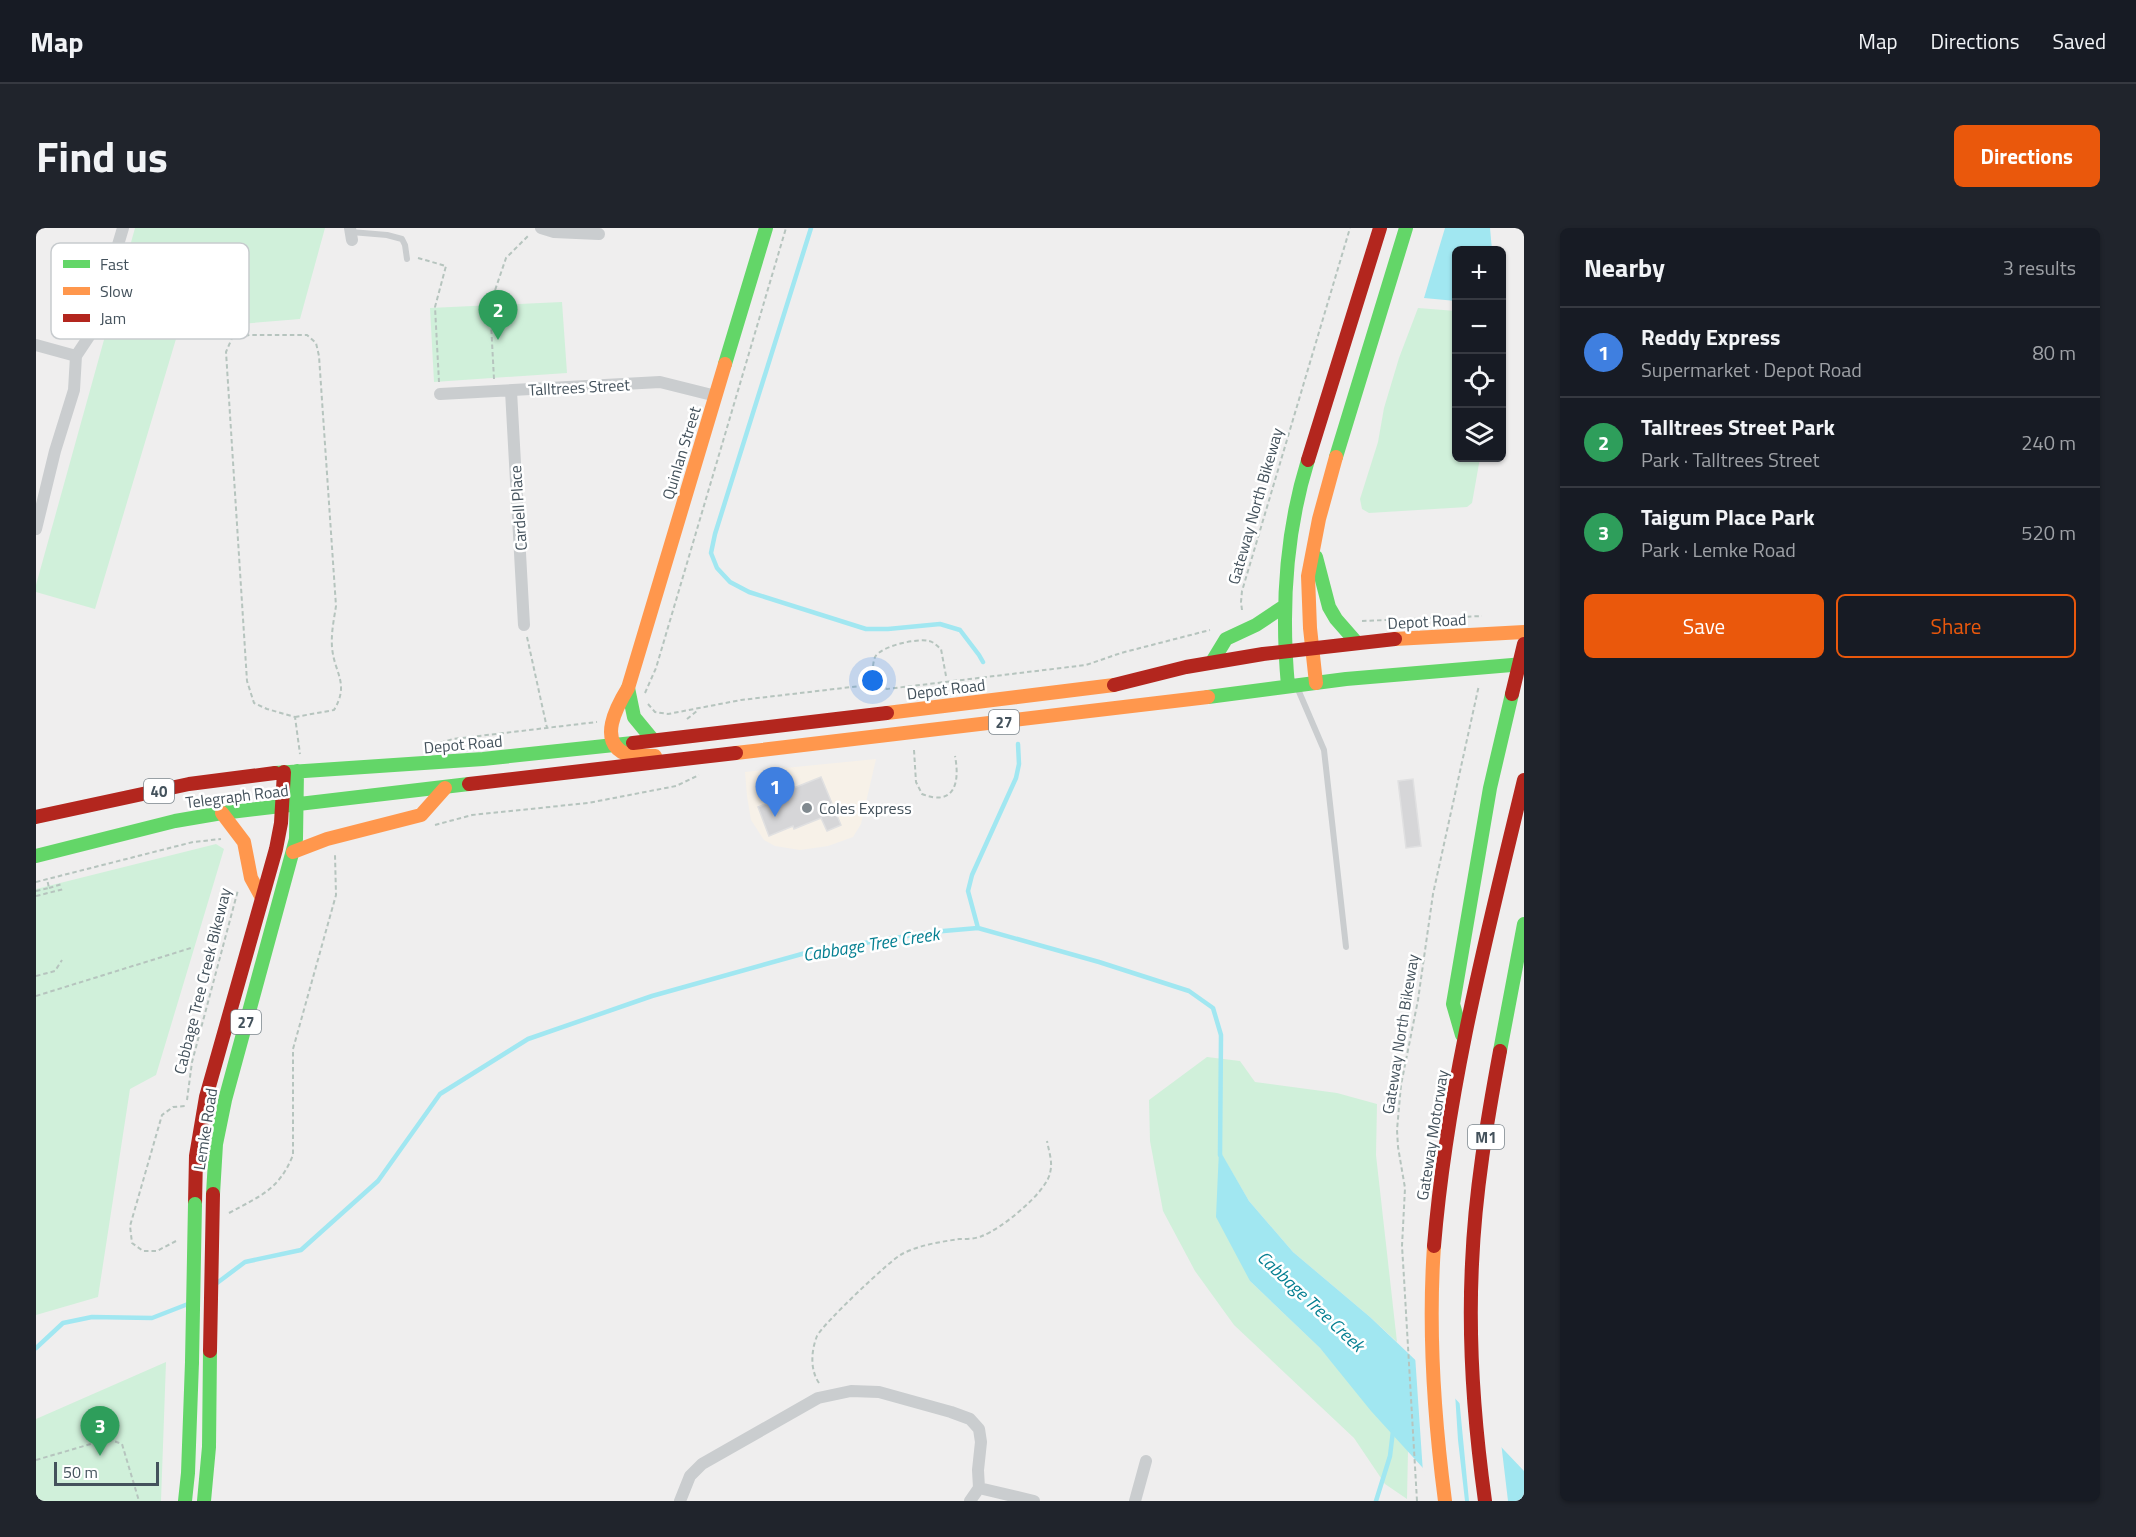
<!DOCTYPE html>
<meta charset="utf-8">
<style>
:root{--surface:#171b24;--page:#20242c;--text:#f1f3f6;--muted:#9ea1a6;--line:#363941;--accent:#ea580c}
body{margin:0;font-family:"Titillium Web",sans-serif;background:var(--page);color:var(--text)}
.controls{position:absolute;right:18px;top:18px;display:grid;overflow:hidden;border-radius:9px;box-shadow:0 2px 4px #0004}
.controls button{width:54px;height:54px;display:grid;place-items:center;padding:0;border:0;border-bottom:2px solid var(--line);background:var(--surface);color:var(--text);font:30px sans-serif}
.scale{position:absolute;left:18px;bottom:15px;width:105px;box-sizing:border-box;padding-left:6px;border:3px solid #44525c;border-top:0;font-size:16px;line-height:21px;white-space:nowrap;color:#44525c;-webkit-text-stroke:4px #fff;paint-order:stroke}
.you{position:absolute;left:837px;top:453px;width:21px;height:21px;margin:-15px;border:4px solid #fff;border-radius:50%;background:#1a73e8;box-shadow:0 0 0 9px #1a73e833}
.badge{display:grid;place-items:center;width:39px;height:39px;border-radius:50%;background:var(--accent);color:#fff;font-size:20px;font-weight:700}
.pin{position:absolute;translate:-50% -50px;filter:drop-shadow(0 2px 3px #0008)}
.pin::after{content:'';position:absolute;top:32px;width:21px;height:18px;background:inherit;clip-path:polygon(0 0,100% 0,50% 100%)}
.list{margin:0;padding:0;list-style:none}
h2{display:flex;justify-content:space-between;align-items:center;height:78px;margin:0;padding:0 24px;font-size:26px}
h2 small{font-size:20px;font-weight:400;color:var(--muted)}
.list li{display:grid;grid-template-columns:39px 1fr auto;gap:18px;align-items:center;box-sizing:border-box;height:90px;padding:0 24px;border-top:2px solid var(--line)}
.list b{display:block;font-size:22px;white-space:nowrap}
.list p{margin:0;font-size:20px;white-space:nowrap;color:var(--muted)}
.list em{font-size:20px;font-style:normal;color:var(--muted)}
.actions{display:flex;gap:12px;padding:18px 24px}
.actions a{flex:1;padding:14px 0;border:2px solid var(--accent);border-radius:9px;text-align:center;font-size:21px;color:var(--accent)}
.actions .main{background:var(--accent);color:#fff}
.icon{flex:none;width:33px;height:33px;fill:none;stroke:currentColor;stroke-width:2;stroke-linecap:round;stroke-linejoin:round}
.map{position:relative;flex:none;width:1488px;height:1273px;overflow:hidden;border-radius:9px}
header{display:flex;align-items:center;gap:36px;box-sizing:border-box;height:84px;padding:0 30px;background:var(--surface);border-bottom:2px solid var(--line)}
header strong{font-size:28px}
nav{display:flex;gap:33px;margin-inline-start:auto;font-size:21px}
.intro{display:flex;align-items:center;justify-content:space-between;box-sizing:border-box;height:144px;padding:0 36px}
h1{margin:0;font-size:42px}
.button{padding:15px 27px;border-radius:9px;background:var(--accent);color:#fff;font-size:21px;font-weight:700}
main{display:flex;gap:36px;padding:0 36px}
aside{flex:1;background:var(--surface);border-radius:9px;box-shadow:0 2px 4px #0004}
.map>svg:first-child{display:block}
.commercial{fill:#f7f1e8}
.green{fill:#d0f0da}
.water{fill:#a1e7f1}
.pier{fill:#efeeee}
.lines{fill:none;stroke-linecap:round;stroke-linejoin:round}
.stream{stroke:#a1e7f1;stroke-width:4.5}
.building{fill:#d6d6d8;stroke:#e0e0e1;stroke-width:1.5}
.path{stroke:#b6c4be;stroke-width:2;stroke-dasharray:4.5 3;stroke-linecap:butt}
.lane{stroke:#cacdcf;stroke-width:6}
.street{stroke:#cacdcf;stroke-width:12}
.fast{stroke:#63d668;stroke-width:14}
.slow{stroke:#ff974d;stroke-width:14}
.jam{stroke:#b3261e;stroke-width:14}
.fast-bridge{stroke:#63d668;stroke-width:14}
.jam-bridge{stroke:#b3261e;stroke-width:14}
.poi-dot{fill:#80898f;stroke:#fff;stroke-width:2}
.labels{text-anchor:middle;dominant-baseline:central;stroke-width:5;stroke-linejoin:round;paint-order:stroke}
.shield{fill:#fff;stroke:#7c868d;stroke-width:1.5}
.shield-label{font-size:15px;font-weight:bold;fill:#44525c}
.street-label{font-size:16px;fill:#44525c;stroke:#fff}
.poi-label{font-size:16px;fill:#44525c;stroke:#fff;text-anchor:start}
.water-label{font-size:18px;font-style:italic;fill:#047f91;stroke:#fff}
.key{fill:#fff;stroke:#c7cbce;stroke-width:1.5}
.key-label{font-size:16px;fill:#44525c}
</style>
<header>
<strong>Map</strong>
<nav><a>Map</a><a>Directions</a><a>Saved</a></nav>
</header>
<div class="intro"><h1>Find us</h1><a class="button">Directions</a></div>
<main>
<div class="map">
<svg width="1488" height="1273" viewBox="0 0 1488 1273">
<rect width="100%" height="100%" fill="#efeeee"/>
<path class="commercial" d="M840 531 825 596 817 609 792 618 764 622 739 618 728 612 715 592 711 568 709 544Z"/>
<path class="green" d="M99 0H289L264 91 143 101 59 381 0 364V357Z
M526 74 531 145 398 154 394 80Z
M1382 80 1420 83V230H1444L1436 275 1431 279 1333 285 1326 281 1324 271 1342 214 1348 180 1363 130Z
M180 616 188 621 120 847 94 861 62 1069 0 1087V661Z
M1171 829 1204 833 1219 854 1301 865 1341 876 1340 927 1361 1114 1334 1089 1257 1024 1213 973 1183 922 1214 1053 1284 1120 1372 1223 1371 1271 1349 1256 1318 1210 1198 1097 1159 1043 1127 983 1114 913 1113 872Z
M130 1134 125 1273H0V1191Z"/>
<path class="water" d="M1409 0H1454L1456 22H1420V73L1388 70Z
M1183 921 1213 973 1257 1024 1334 1089 1411 1162 1488 1243V1273H1417L1335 1183 1284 1120 1214 1053 1180 989Z"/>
<path class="pier" d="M1379 1127 1419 1165 1422 1212 1429 1273H1412L1387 1245Z
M1423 1169 1465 1214 1472 1273H1433Z"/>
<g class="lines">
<path class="stream" d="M775 0 679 306 675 325 681 340 694 354 713 364 830 401H852L904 396 924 402 943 427 947 434
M942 700 932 663 936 647 980 550 983 536 982 516
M181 1055 209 1034 265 1022 342 953 404 866 492 811 616 768 773 724 896 704 942 700 1063 734 1153 763 1177 780 1185 807 1184 927
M0 1120 27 1095 56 1089 116 1090 152 1076
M1340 1273 1354 1228 1357 1203"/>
</g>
<path class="building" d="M785 549 805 597 791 603 785 590 758 601 757 598 733 608 722 579 745 570 743 566Z
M1377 551 1385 618 1370 620 1362 553Z"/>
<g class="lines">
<path class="path" d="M382 30 410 38 399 79 403 154
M458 151 454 77 470 30 493 7
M1206 382 1205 374 1206 363 1314 0
M1326 393 1446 388
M491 409 511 500
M837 453 841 457 851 461 1050 437 1085 425 1174 402
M837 453C837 446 836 437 839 429 845 418 881 410 893 413 898 414 901 418 905 421L910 448
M609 465 620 440 750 0
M612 476 619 484 632 486 705 472 824 458 837 454
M259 489 298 482C314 455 298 445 296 419 295 405 298 391 300 378L283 128 280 115 271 107H214L196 110 190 124 211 453 218 475 231 481 259 489 264 526
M651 491 662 482
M397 517 417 511 561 494
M878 522 880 554 886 566C919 579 924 554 919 528
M399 597 436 587 552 575 640 558 663 547
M0 654 157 614 185 611
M13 660 26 656
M0 663 13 660 11 651
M0 668 28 661
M0 748 19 743 26 732
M0 768 155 720
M151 872 156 834 202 662
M193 985C224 968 243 962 257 927V821L300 667 299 627
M140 1013 121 1023H107L96 1015 94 998 126 887 137 879 150 878
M783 1155C774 1142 775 1123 781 1108 786 1097 854 1032 866 1026 883 1017 904 1014 923 1011 930 1011 939 1011 946 1008 965 1001 1010 965 1014 945 1017 934 1013 924 1011 913
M0 1232 72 1211 86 1216 103 1273
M1381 1273 1368 1050 1366 1018 1369 960 1362 919 1361 902 1365 857 1382 772 1397 666 1443 457"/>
<path class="lane" d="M315 4 351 7 366 11 369 17 371 31
M1261 459 1288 522 1310 719"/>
<path class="street" d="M314 0 316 12
M505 0 518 4 563 6
M0 117 40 128
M475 163 488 397
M404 166 624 154 680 168
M0 301 19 223 38 162 40 128 56 104 87 0
M644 1273 654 1248 666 1236 782 1170 815 1163 843 1164 915 1184 934 1191 943 1201 945 1214 942 1242 943 1260 998 1273
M934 1273 943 1260
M1099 1273 1110 1233"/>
<path class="fast" d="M689 136 730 0
M1300 229 1370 0
M1280 329 1293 379 1300 391 1321 415
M1176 434 1190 411 1220 397 1247 379
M1252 458C1245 381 1249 306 1272 232
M592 460 598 489 617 512
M1172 469 1310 451 1488 436
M239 545 447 531 597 515
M0 628 139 593 186 585 433 556
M1426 807 1417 776 1454 560 1476 466
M1464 823 1488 696
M177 966 180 916 189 872 260 611 261 543
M149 1273 152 1245 156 1134
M168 1273 173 1219 174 1123"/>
<path class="slow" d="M1359 411 1488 404
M1280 455 1274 400 1272 348 1283 291 1300 229
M851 485 1078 457
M700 525 1172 469
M619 528C610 527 599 529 590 526 561 514 581 478 592 460L689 136
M186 585 208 614 215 650 226 670
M257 624 291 611 385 587 409 560
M1398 1018C1392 1103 1398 1189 1409 1273"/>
<path class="jam" d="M1272 232 1344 0
M1078 457 1150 439 1227 426 1359 411
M597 515 851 485
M433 556 700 525
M0 589 153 556 239 545
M159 976 160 928 170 869 240 621 245 595 248 544
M1398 1018C1411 860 1451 706 1488 552
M1449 1273C1438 1194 1432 1115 1436 1036 1439 964 1451 893 1464 823"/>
<path class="fast-bridge" d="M156 1134 159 976"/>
<path class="jam-bridge" d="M1476 466 1488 416
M174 1123 177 966"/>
</g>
<circle class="poi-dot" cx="771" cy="580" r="6"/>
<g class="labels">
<g class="shield">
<rect x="953" y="482" width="30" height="24" rx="4.5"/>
<rect x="108" y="551" width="30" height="24" rx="4.5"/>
<rect x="195" y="782" width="30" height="24" rx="4.5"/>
<rect x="1432" y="897" width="36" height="24" rx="4.5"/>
</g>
<g class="shield-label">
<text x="968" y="494">27</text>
<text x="123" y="563">40</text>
<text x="210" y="794">27</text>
<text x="1450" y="909">M1</text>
</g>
<g class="street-label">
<text transform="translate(543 159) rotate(-3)">Talltrees Street</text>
<text transform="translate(645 225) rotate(-73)">Quinlan Street</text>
<text transform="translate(1219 278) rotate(-74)">Gateway North Bikeway</text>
<text transform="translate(482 280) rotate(-94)">Cardell Place</text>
<text transform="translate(1391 393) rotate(-3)">Depot Road</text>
<text transform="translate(910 461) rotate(-7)">Depot Road</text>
<text transform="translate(427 516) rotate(-5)">Depot Road</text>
<text transform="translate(201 568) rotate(-7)">Telegraph Road</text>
<text transform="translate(166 753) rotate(-76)">Cabbage Tree Creek Bikeway</text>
<text transform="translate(1364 806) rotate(-81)">Gateway North Bikeway</text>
<text transform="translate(169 901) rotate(-81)">Lemke Road</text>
<text transform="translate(1396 907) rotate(-81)">Gateway Motorway</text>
</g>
<g class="poi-label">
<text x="783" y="580">Coles Express</text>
</g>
<g class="water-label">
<text transform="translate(835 716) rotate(-9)">Cabbage Tree Creek</text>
<text transform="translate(1275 1073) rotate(43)">Cabbage Tree Creek</text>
</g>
</g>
<rect x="15" y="15" width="198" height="96" rx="9" class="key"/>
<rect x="27" y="32" width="27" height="8" fill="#63d668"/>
<rect x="27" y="59" width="27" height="8" fill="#ff974d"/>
<rect x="27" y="86" width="27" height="8" fill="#b3261e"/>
<g class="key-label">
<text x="64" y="42">Fast</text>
<text x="64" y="69">Slow</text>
<text x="64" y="96">Jam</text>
</g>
</svg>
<div class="controls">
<button>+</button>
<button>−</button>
<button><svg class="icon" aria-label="locate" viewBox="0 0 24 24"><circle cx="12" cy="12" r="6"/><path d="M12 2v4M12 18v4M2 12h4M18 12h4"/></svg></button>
<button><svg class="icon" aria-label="layers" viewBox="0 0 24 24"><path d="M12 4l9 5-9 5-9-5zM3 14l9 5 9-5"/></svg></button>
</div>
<div class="scale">50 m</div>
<div class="you"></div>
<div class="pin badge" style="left:739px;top:589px;background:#3f7fe0">1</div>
<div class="pin badge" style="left:462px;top:112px;background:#2e9e5b">2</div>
<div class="pin badge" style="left:64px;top:1228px;background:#2e9e5b">3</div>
</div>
<aside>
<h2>Nearby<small>3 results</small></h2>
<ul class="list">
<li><span class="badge" style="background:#3f7fe0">1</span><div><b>Reddy Express</b><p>Supermarket · Depot Road</p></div><em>80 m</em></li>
<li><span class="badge" style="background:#2e9e5b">2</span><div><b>Talltrees Street Park</b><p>Park · Talltrees Street</p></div><em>240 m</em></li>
<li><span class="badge" style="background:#2e9e5b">3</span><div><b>Taigum Place Park</b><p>Park · Lemke Road</p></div><em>520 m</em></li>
</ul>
<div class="actions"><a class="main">Save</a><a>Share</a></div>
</aside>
</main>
